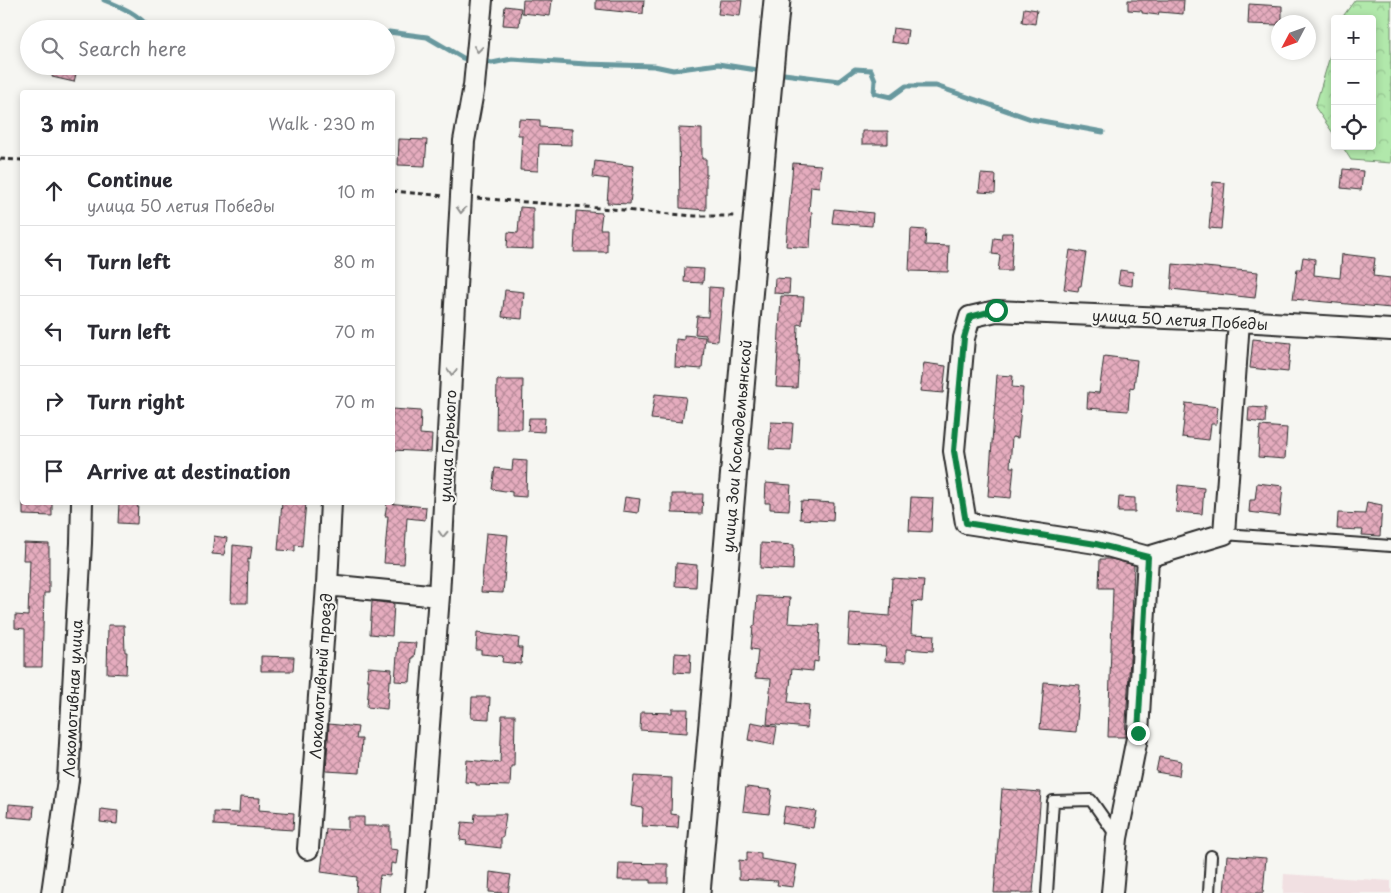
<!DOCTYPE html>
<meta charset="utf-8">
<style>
:root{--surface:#fff;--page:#f2f2f3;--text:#2b2b33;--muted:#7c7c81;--line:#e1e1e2}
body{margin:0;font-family:"Playpen Sans",sans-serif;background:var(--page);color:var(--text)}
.controls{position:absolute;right:15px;top:15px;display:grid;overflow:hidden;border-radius:5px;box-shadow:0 2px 8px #0003}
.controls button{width:45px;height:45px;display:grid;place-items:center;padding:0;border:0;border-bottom:1px solid var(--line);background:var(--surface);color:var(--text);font:25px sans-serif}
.compass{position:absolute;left:1271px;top:15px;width:45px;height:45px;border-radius:50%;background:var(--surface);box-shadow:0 2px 8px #0003;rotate:229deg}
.stop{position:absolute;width:15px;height:15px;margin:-11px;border:4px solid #0b8043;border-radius:50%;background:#fff}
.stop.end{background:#0b8043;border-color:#fff;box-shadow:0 1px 5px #0008}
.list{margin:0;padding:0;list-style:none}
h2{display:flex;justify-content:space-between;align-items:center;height:65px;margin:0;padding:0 20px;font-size:21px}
h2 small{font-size:16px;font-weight:400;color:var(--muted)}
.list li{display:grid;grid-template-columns:32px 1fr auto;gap:15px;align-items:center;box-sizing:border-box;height:70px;padding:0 20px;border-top:1px solid var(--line)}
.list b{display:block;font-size:19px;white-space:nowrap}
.list p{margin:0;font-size:16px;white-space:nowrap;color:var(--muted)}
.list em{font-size:16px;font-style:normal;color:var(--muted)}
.icon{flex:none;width:28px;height:28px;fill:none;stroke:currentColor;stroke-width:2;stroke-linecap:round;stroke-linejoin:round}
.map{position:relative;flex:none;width:1391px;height:893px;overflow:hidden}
.search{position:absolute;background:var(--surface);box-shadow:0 2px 8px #0003;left:20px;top:20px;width:375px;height:55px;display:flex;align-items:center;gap:12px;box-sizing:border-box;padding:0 18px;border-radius:28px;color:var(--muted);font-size:19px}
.panel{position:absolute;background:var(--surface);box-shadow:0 2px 8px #0003;left:20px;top:90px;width:375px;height:415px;border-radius:5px}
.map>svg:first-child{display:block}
.built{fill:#f1e0e2}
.forest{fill:url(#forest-crowns);stroke:#6e8a6b}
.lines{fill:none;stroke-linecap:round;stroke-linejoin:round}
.stream{stroke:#67989e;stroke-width:5}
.building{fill:url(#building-cross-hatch);stroke:#2b2b2b}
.service-casing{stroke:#2b2b2b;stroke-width:14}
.minor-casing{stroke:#2b2b2b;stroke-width:24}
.tertiary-casing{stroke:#2b2b2b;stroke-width:29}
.path{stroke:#2b2b2b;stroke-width:3;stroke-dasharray:5 4;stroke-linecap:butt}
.service{stroke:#f6f6f2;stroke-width:10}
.minor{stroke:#f6f6f2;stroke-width:20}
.tertiary{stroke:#f6f6f2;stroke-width:25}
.oneway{stroke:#90908e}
.route{stroke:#0b8043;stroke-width:6}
.labels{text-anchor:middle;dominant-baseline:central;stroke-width:4;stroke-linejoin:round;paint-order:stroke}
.street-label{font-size:15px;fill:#2b2b2b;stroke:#f6f6f2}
</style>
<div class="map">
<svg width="1391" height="893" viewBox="0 0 1391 893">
<defs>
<pattern id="forest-crowns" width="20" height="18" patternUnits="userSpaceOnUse" patternTransform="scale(1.25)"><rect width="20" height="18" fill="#b1e8ab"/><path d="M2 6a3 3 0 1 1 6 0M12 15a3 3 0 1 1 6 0" fill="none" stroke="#98c793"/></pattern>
<pattern id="building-cross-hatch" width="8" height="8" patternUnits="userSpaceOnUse" patternTransform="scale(1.25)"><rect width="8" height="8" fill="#e5acbe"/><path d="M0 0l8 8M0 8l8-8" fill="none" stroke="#ba8c9b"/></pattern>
</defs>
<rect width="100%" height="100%" fill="#f6f6f2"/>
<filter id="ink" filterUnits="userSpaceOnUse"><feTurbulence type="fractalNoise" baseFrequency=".02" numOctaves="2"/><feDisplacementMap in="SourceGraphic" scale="10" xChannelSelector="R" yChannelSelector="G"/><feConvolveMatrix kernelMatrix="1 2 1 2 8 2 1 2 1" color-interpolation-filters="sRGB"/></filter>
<g filter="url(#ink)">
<path class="built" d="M1284 874 1391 881V893H1283Z"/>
<path class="forest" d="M1355 0H1391V163L1351 160 1342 146H1372V19H1341Z
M1335 39V136L1315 107Z"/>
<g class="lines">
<path class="stream" d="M104 0C122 7 138 14 150 29
M176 29H185
M386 34 389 32 427 37 463 58 473 60
M481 61 492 63 512 59 586 64 654 66 673 70 718 64 763 71
M776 73 839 81 855 69 871 70 875 80 874 93 891 97 906 86H936L1031 119 1103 132"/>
</g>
<path class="building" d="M523 0H552L550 16 522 13Z
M596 0H644L643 14 596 9Z
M720 0H742L740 16 718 14Z
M1128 0H1184L1183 14 1159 12 1158 15 1142 13V11L1128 10Z
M1249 4 1282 6V22H1278V25L1248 24Z
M505 6 521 8 519 26 503 25Z
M1024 8 1037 10 1035 24 1022 22Z
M893 28 908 30 906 44 891 42Z
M54 66H78L74 82 52 77Z
M519 119 540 120V127L572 129V145L539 144 538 171 520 170 522 135H518Z
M679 128 702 129V159H706V210L680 208Z
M862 131H888V144H862Z
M399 139 427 140 425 166 398 165Z
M595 161 634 166 630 204 607 203 609 179 593 177Z
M793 163 821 165 819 187 811 186 809 211 812 212 810 248 786 246Z
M1343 169 1363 171 1361 190 1341 188Z
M981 174 996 175 995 193 979 192Z
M1213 182 1225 183 1221 229 1209 228Z
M520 207 533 208V249L507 248 508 232 518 233Z
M834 209 873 213 872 226 832 223Z
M576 211 602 213 600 229H607V252H574Z
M911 229 926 230 925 245 949 246 948 272 909 271Z
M1002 233H1013L1011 271H998L1000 255 992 254 994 238 1001 239Z
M1070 250 1086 253 1081 286H1079L1078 291 1064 289Z
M1342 254 1375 258 1373 276 1391 278V308L1293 299 1297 269H1301L1303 257 1315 259 1314 275 1340 278Z
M1173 264 1258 272 1255 298 1171 289Z
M685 268 704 269 703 283 684 282Z
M1120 270 1133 272 1132 286 1118 284Z
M775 278 790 279 789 294 774 293Z
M709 287 723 288 718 341 706 340V335L695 334 697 316 708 317Z
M505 290 524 292 522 319 502 317Z
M781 296 804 297 802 325 798 324 797 355H799L797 388 776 387Z
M684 335 705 337 702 369 675 367 676 339 684 340Z
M1253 339 1291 343 1288 372 1250 368Z
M1104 356 1137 360 1134 388 1130 387 1128 411 1087 408 1088 392 1099 393Z
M924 363 946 366 943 393 920 391Z
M997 375 1013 376 1012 387 1023 388 1018 438 1012 437 1010 467H1014L1011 498 988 496Z
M497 380H523L522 429H496Z
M655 394 686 397 682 422 651 419Z
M1186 403 1218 407 1216 424H1211L1209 440 1182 437Z
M1249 407 1266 408 1265 423 1248 421Z
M392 409 421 411 420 434 432 435 431 452 392 450Z
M529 418H545L544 432 528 431Z
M771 422 793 423 791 450 769 449Z
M1260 426 1287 428 1285 459 1258 457Z
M513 460 527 461 526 497 512 496V492L492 489 495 468 512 470Z
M766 483 791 485 789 510 770 509V503H765Z
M1257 483 1283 486 1280 516 1249 512 1250 500H1255Z
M1178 485 1204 488 1202 514 1176 512Z
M672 494H703L702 514 672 513Z
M625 497 640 499 638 513 623 511Z
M911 497 933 498 931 532 909 531Z
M1119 497 1135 498V512H1118Z
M801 501 834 503 833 521 800 519Z
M23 502H52V516L23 515Z
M119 502H138L137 524 118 523Z
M282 502H306L302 546 295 545V551L278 550Z
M1367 502 1382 505 1380 536 1362 535 1363 530 1337 529 1338 513 1365 514Z
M387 503 426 507 425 520 407 518 404 564 384 563 388 516H385Z
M486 533 508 535 503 593 481 592Z
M214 536 227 538 224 555 212 554Z
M24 543 49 544V593H44L42 667H25V629L15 628V615L28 616 30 560H23Z
M761 543 794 545 793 570 760 568Z
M233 545 252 547 250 560 248 559 247 603H231Z
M1100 559H1111L1134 565 1131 644 1125 737H1108L1113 588H1099Z
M676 563 697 565 696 587 675 586Z
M892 578 924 580 922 602 913 601 911 634 934 635 933 651 906 649V662L885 661 886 647 848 645 850 613 890 616Z
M757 596 790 598 788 623 820 625 818 662 814 661 813 671 792 669 788 702 809 705 807 728 767 724 771 679 755 678 758 650 751 649 753 626H755Z
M372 601 394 604 392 636 370 634Z
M108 625H124L125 652H127L126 674 107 673Z
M477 633 519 638 518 648H522L521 664 502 662 503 656 481 654V650H476Z
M398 642 416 643 414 657H412L410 682 395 681Z
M675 653 691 654 690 673 674 672Z
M261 656 294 657 293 671H261Z
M368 667 392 669 391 681H389L387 709 367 707 369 680H367Z
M1044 682 1080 685 1076 732 1040 729Z
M472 697H490L489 719 471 718Z
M672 709H688L687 733 640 730 641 712 672 713Z
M502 715H515L514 766H511L510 786 476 785V783L465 782 467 760 500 763Z
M751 722 777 727 774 745 748 740Z
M329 724 358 727 356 739H362L360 773 326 771Z
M1159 757 1181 761 1179 776 1156 772Z
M634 776 672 778 671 814 679 815 678 828 642 826 643 808 631 806Z
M746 787 772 790 769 814 743 811Z
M1002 789 1041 792 1033 893H994Z
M240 797 260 798 259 810 294 813 293 830 214 825V812L239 813Z
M9 804 34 806 33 819 8 817Z
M785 806 816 811 813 828 782 823Z
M101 809 118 811 117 824 100 822Z
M475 814H506L503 837H501V848L466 844 467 841 460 840 462 822 474 823Z
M348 817H364V826H390V849L398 850 396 864 391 863 390 876 380 875 378 893H356L357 877 321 872 326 829 348 830Z
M747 852 761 853V859L797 865 793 887 777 885 778 881 739 879V860L747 861Z
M1227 855 1266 858 1263 893H1224Z
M619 863 668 864V883H650V880H618Z
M490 872 511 875 508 893 489 892Z"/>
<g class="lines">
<g class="service-casing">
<path id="service" d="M1224 534 1391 546
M1047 893 1053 801 1091 800 1117 837
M1209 893 1211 856"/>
</g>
<g class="minor-casing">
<path id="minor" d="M1239 321 1224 534 1148 557 1096 543 966 523 954 451 964 338 970 317 996 311 1239 321 1391 330
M327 585 439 596
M308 849 327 585 331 502
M52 893 68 780 81 543 82 502
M416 893 439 596 464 141 474 86 482 0
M1112 893 1117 838 1138 733 1148 557"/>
</g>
<g class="tertiary-casing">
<path id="tertiary" d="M697 893C724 595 747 297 777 0"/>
</g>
<path class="path" d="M0 159 22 160
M392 191 445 196
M477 198 695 216H737"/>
<use href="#service" class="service"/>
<use href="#minor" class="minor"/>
<use href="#tertiary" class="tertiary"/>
</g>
<defs><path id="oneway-chevron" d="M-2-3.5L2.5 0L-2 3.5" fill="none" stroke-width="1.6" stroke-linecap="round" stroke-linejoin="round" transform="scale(1.25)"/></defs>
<g class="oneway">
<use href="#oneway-chevron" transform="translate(478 49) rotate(96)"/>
<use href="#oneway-chevron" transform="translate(461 210) rotate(93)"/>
<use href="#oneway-chevron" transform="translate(452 372) rotate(93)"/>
<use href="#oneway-chevron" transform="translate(443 534) rotate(93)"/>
</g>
</g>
<g class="lines" filter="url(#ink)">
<path class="route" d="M996 310 970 317 964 338 954 451 966 523 1096 544 1148 557 1138 733"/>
</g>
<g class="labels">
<g class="street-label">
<text transform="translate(1180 319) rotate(3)">улица 50 летия Победы</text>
<text transform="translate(447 446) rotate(-87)">улица Горького</text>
<text transform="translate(736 446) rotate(-85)">улица Зои Космодемьянской</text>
<text transform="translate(320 676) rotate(-86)">Локомотивный проезд</text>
<text transform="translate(72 698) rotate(-87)">Локомотивная улица</text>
</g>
</g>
</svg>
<div class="controls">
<button>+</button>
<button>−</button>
<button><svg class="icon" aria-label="locate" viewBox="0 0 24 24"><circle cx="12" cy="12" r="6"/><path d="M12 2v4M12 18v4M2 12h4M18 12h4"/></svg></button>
</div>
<svg class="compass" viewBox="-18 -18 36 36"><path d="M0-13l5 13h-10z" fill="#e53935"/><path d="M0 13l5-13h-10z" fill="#7c7c81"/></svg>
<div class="stop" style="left:996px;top:310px"></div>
<div class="stop end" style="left:1138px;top:733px"></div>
<div class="search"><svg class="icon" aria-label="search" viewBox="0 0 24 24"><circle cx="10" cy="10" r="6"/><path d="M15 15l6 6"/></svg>Search here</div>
<section class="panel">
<h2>3 min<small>Walk · 230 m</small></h2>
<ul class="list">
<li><svg class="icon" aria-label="ahead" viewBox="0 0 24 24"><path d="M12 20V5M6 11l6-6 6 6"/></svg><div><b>Continue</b><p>улица 50 летия Победы</p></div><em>10 m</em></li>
<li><svg class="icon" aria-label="left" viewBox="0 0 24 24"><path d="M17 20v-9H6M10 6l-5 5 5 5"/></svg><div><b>Turn left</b></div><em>80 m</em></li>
<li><svg class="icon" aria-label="left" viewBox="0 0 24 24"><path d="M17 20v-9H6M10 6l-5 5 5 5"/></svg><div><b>Turn left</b></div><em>70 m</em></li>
<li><svg class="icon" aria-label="right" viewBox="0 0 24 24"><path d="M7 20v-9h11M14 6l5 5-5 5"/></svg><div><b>Turn right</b></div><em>70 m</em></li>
<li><svg class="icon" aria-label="arrive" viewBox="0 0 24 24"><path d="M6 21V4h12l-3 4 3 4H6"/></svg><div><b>Arrive at destination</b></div></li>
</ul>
</section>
</div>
